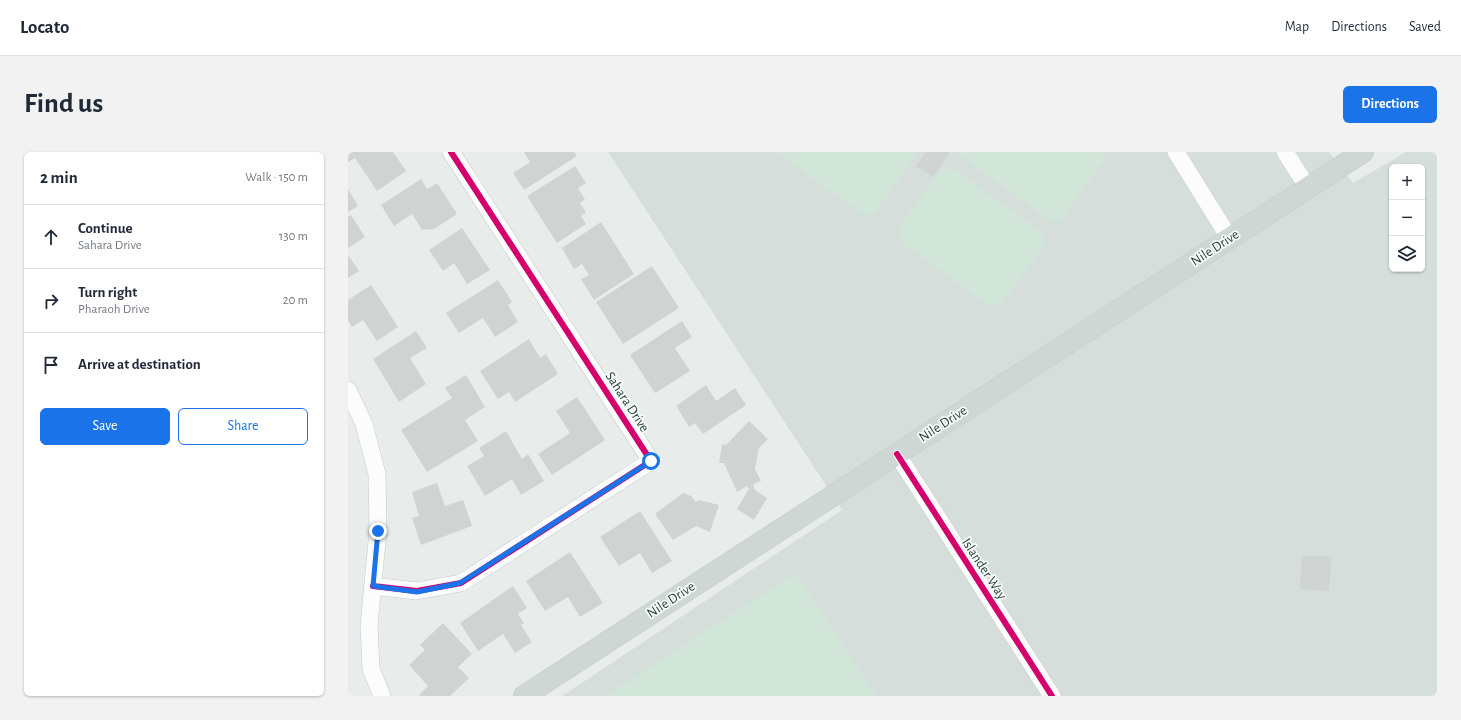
<!DOCTYPE html>
<meta charset="utf-8">
<style>
:root{--surface:#fff;--page:#f2f2f3;--text:#1f2937;--muted:#747a83;--line:#e0e1e3;--accent:#1a73e8}
body{margin:0;font-family:"Alegreya Sans",sans-serif;background:var(--page);color:var(--text)}
.controls{position:absolute;right:12px;top:12px;display:grid;overflow:hidden;border-radius:6px;box-shadow:0 1px 3px #0004}
.controls button{width:36px;height:36px;display:grid;place-items:center;padding:0;border:0;border-bottom:1px solid var(--line);background:var(--surface);color:var(--text);font:20px sans-serif}
.stop{position:absolute;width:12px;height:12px;margin:-9px;border:3px solid #1a73e8;border-radius:50%;background:#fff}
.stop.end{background:#1a73e8;border-color:#fff;box-shadow:0 1px 4px #0008}
.list{margin:0;padding:0;list-style:none}
h2{display:flex;justify-content:space-between;align-items:center;height:52px;margin:0;padding:0 16px;font-size:17px}
h2 small{font-size:13px;font-weight:400;color:var(--muted)}
.list li{display:grid;grid-template-columns:26px 1fr auto;gap:12px;align-items:center;box-sizing:border-box;height:64px;padding:0 16px;border-top:1px solid var(--line)}
.list b{display:block;font-size:15px;white-space:nowrap}
.list p{margin:0;font-size:13px;white-space:nowrap;color:var(--muted)}
.list em{font-size:13px;font-style:normal;color:var(--muted)}
.actions{display:flex;gap:8px;padding:12px 16px}
.actions a{flex:1;padding:9px 0;border:1px solid var(--accent);border-radius:6px;text-align:center;font-size:14px;color:var(--accent)}
.actions .main{background:var(--accent);color:#fff}
.icon{flex:none;width:22px;height:22px;fill:none;stroke:currentColor;stroke-width:2;stroke-linecap:round;stroke-linejoin:round}
.map{position:relative;flex:none;width:1089px;height:544px;overflow:hidden;border-radius:6px}
header{display:flex;align-items:center;gap:24px;box-sizing:border-box;height:56px;padding:0 20px;background:var(--surface);border-bottom:1px solid var(--line)}
header strong{font-size:19px}
nav{display:flex;gap:22px;margin-inline-start:auto;font-size:14px}
.intro{display:flex;align-items:center;justify-content:space-between;box-sizing:border-box;height:96px;padding:0 24px}
h1{margin:0;font-size:28px}
.button{padding:10px 18px;border-radius:6px;background:var(--accent);color:#fff;font-size:14px;font-weight:700}
main{display:flex;gap:24px;padding:0 24px}
aside{flex:1;background:var(--surface);border-radius:6px;box-shadow:0 1px 3px #0004}
.map>svg:first-child{display:block}
.built{fill:#d6dedb;fill-rule:evenodd}
.green{fill:#d1e6d8}
.building{fill:#cfd4d2}
.lines{fill:none;stroke-linecap:round;stroke-linejoin:round}
.minor-casing{stroke:#c5cac8;stroke-width:18}
.major-casing{stroke:#c3ccc9;stroke-width:22}
.minor{stroke:#fcfcfc;stroke-width:17}
.major{stroke:#cfd7d5;stroke-width:21}
.cycleway-casing{stroke:#f7fbf9;stroke-width:8}
.cycleway{stroke:#d6006c;stroke-width:6}
.route{stroke:#1a73e8;stroke-width:5}
.labels{text-anchor:middle;dominant-baseline:central;stroke-width:3.5;stroke-linejoin:round;paint-order:stroke}
.street-label{font-size:14px;fill:#24423a;stroke:#f7fbf9}
</style>
<header>
<strong>Locato</strong>
<nav><a>Map</a><a>Directions</a><a>Saved</a></nav>
</header>
<div class="intro"><h1>Find us</h1><a class="button">Directions</a></div>
<main>
<aside>
<h2>2 min<small>Walk · 150 m</small></h2>
<ul class="list">
<li><svg class="icon" aria-label="ahead" viewBox="0 0 24 24"><path d="M12 20V5M6 11l6-6 6 6"/></svg><div><b>Continue</b><p>Sahara Drive</p></div><em>130 m</em></li>
<li><svg class="icon" aria-label="right" viewBox="0 0 24 24"><path d="M7 20v-9h11M14 6l5 5-5 5"/></svg><div><b>Turn right</b><p>Pharaoh Drive</p></div><em>20 m</em></li>
<li><svg class="icon" aria-label="arrive" viewBox="0 0 24 24"><path d="M6 21V4h12l-3 4 3 4H6"/></svg><div><b>Arrive at destination</b></div></li>
</ul>
<div class="actions"><a class="main">Save</a><a>Share</a></div>
</aside>
<div class="map">
<svg width="1089" height="544" viewBox="0 0 1089 544">
<rect width="100%" height="100%" fill="#e8edeb"/>
<path class="built" d="M260 0H981L1005 31 1058 0H1089V544H214L494 358ZM1044 15H1074V117H1044Z"/>
<path class="green" d="M428 0H568L569 2 526 62H515Z
M612 0H755L756 8 713 68 702 69 612 3Z
M604 16 694 80 696 93 653 153 642 154 552 89 550 77 593 18Z
M448 421 528 544H257Z"/>
<path class="building" d="M0 0H45L58 19 29 39 7 6 0 10Z
M176 0H226L229 4 176 38 165 21 182 10Z
M578 0H602L585 25 568 14Z
M227 14 238 31 230 36 237 47 232 51 238 60 233 64 238 72 209 91 179 44Z
M73 27 79 37 89 31 109 62 86 77 74 78 64 62 46 74 33 53Z
M0 37 10 54 0 60Z
M3 63 17 85 0 96V65Z
M253 70 286 122 246 148 233 127 241 123 234 112 226 117 214 96Z
M114 76 142 118 119 132 106 111 95 119 81 98Z
M0 103 11 119 0 126Z
M304 114 331 156 275 192 248 150Z
M150 128 164 150 160 153 170 170 147 185 135 166 111 181 98 161Z
M23 133 50 175 29 189 15 168 4 175 0 168V148Z
M334 169 344 185 327 196 342 219 307 241 282 203Z
M68 179 79 196 62 206 78 232 51 250 25 207Z
M181 187 192 206 198 202 210 222 167 250 161 240 150 247 132 219Z
M118 223 137 255 117 268 130 289 79 320 53 278 104 246 97 236Z
M358 233 368 249 387 236 398 253 355 282 347 271 341 275 328 254Z
M229 245 257 288 204 323 190 302 222 281 208 259Z
M401 269 420 287 411 296 407 317 413 329 405 332 407 338 419 346 406 368 389 357 401 337 399 334 389 340 376 311H371L374 292 378 293Z
M158 279 174 307 180 302 196 329 173 343 164 327 137 344 119 314 136 304 131 296Z
M89 331 97 354 115 348 124 374 73 393 64 366 71 364 64 340Z
M335 341 343 344 348 350 351 348 371 353 362 380 348 374 325 388 307 362Z
M292 359 324 409 304 421 292 401 271 414 252 385Z
M222 400 255 451 232 465 220 445 197 459 178 429Z
M954 403 984 405 981 439 952 437Z
M165 434 179 456 170 462 176 471 173 473 184 490 167 501 155 482 130 499 112 471Z
M95 471 124 502 110 515 121 526 102 544H72L71 543 80 534 61 513 77 498 72 493Z"/>
<g class="lines">
<g class="minor-casing">
<path id="minor" d="M828 0 882 87
M937 0 960 36
M0 238 16 272 29 322 30 379 21 473 23 517 34 544
M549 302 704 544
M25 434 69 439 113 431 303 309 103 0"/>
</g>
<g class="major-casing">
<path id="major" d="M176 544 1015 0"/>
</g>
<use href="#minor" class="minor"/>
<use href="#major" class="major"/>
<g class="cycleway-casing">
<path id="cycleway" d="M549 302 704 544
M25 434 69 439 113 431 303 309 103 0"/>
</g>
<use href="#cycleway" class="cycleway"/>
</g>
<g class="lines">
<path class="route" d="M30 379 25 434 69 440 112 431 303 309"/>
</g>
<g class="labels">
<g class="street-label">
<text transform="translate(867 96) rotate(-33)">Nile Drive</text>
<text transform="translate(279 250) rotate(57)">Sahara Drive</text>
<text transform="translate(595 272) rotate(-33)">Nile Drive</text>
<text transform="translate(636 417) rotate(57)">Islander Way</text>
<text transform="translate(323 448) rotate(-33)">Nile Drive</text>
</g>
</g>
</svg>
<div class="controls">
<button>+</button>
<button>−</button>
<button><svg class="icon" aria-label="layers" viewBox="0 0 24 24"><path d="M12 4l9 5-9 5-9-5zM3 14l9 5 9-5"/></svg></button>
</div>
<div class="stop" style="left:303px;top:309px"></div>
<div class="stop end" style="left:30px;top:379px"></div>
</div>
</main>
